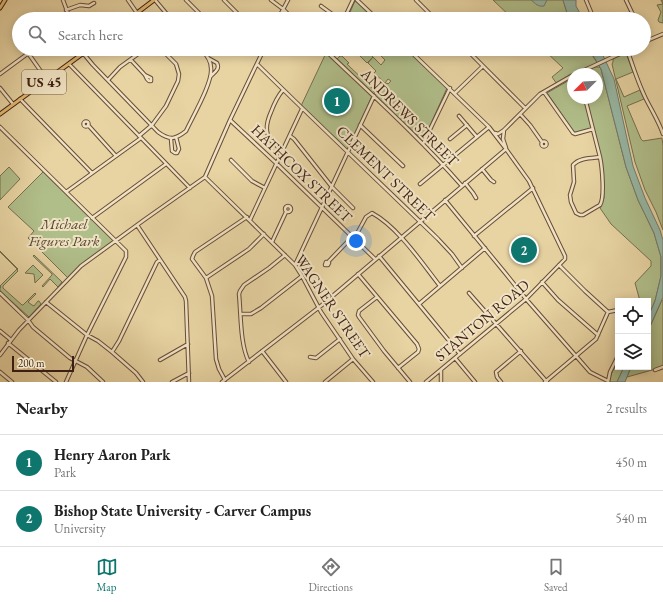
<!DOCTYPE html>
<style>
:root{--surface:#fff;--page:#f6f6f6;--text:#222;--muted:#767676;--line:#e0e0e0;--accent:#0f766e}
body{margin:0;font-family:"EB Garamond",serif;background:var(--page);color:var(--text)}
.controls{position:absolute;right:12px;bottom:12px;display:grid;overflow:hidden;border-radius:0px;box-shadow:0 2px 10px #0003}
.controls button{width:36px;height:36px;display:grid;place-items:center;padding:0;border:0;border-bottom:1px solid var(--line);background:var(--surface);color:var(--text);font:20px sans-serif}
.compass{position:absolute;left:567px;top:68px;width:36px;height:36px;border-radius:50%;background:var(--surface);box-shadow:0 2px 10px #0003;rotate:246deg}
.scale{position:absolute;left:12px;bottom:10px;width:62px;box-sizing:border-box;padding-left:4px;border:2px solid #3e1f14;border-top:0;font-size:11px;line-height:14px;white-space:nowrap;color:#3e1f14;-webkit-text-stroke:3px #f0e3c3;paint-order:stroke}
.you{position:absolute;left:356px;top:241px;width:14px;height:14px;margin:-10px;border:3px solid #fff;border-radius:50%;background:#1a73e8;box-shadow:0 0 0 6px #1a73e833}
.badge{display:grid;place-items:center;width:26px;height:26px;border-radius:50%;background:var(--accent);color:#fff;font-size:13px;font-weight:700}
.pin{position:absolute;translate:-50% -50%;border:2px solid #fff;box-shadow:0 1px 4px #0006}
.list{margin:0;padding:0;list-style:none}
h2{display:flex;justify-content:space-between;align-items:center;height:52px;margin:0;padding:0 16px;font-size:17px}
h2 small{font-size:13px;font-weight:400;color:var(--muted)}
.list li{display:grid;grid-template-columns:26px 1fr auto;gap:12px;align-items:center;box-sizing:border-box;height:56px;padding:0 16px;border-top:1px solid var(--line)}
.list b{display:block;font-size:15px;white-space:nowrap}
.list p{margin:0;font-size:13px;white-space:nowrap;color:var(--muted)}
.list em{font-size:13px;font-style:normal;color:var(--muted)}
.icon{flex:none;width:22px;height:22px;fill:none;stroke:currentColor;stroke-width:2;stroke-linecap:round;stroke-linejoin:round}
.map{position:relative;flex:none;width:663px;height:382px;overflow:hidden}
.search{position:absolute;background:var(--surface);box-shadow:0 2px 10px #0003;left:12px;right:12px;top:12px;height:44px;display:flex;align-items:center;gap:10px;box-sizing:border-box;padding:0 14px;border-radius:22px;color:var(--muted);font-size:15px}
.sheet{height:164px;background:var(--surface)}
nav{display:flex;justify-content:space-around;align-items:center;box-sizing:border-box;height:56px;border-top:1px solid var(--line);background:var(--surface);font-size:11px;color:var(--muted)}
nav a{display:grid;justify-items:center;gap:2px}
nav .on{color:var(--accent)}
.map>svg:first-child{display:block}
.green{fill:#b0be8a;stroke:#776e4f}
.water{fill:#97b8a6;stroke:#737b6c}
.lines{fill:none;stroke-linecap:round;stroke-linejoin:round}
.minor-casing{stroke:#684c38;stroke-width:4.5}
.major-casing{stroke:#3e1f14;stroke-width:5}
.minor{stroke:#f0e3c3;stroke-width:2.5}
.major{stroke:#e4ba72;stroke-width:3}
.labels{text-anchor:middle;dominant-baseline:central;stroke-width:4;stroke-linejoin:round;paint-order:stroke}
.shield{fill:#f0e3c3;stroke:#735a48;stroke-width:1}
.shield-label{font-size:14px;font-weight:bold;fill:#3e1f14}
.street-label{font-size:15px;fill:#3e1f14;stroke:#f0e3c3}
.park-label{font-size:15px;font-style:italic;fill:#5a4732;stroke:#f0e3c3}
</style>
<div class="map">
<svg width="663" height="382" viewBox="0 0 663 382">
<rect width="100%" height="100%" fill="#e8d4a3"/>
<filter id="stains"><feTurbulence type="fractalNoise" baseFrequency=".005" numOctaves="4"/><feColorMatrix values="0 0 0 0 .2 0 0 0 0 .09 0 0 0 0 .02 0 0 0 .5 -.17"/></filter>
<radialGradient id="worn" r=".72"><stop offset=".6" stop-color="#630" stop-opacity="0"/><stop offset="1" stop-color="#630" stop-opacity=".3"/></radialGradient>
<path class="green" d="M493 0H563L569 19H513Z
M661 0H663V23L659 22 658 20 661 12 657 5 663 4Z
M355 1H356L375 19H347Z
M363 49H365L373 57 367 63 358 54Z
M374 49H406L447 88 423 141 375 95 382 88 385 84 387 83 388 84 391 81 388 79 385 83 374 73 376 71 368 63 373 57 381 65 385 60Z
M543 49H588L598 64 576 74H573L557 84 552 77 563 68Z
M326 53 372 96 348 150 301 106Z
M626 53 633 72 616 79 624 97 640 90 644 99 627 106 641 139 643 141 662 138 663 146V230L656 212 645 190 635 162 612 64 613 62V59Z
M340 56H342L349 63 347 64 374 90 373 91 375 93 374 94 337 59Z
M594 67H599L601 69 626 167 638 200 654 233 661 257V276L655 301 648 317V301H640L635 283 651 266V261L611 224 600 208 604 198 602 163 594 128 575 133 572 129 547 93 573 78V98H597V74H580Z
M9 167 20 179 0 200V176Z
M44 171 114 240 68 278 28 238 34 231 8 207Z
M0 251 18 269 17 270 18 271 3 286V288L22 305H23L35 293 36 294 28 302 32 305 34 306 38 301H39L41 304 29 317 0 291V288L1 287 0 286 17 269 0 252Z
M34 255 62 282 58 287 50 279 43 287 42 286 52 275V274L33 256Z
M33 265 43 275 35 283 34 274 25 273Z
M662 300H663V367L627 377 631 367H648V331Z
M618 360V367H624L617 382H610L609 379Z"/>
<path class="water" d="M531 0H547L544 6C538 7 536 4 531 0Z
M563 0H576V6L583 19H569Z
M588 49H600L614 79 633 166 645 198 660 230 663 240V297L648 331V317L655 301 661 276V257L654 233 638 200 626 167 601 69 594 57Z
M624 367H631L625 382H617Z"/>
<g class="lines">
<g class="minor-casing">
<path id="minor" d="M63 0 70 19
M128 0 137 13
M155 0 171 19
M186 0 205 19
M224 0 243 19
M271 0 283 9 293 19
M357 0 377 19
M416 0 435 19
M586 0 591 12
M626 0 635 19
M321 6 339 19
M66 10 80 5 89 6 94 3
M278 19 288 0
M344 19 353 0
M644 34 648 41
M644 42 663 34
M82 49 83 53 93 65 158 132C170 141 176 139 186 131 193 116 213 82 211 68 211 60 206 54 201 49
M324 49C371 94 419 137 462 186
M408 49 489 127 506 149 529 181 565 256V259L526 299 426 382
M466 49 525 108
M28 53 47 80
M629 55C634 70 639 85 646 99 652 111 659 122 663 134
M208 58 217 63C220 69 215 72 211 76
M131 60 145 75
M69 64 190 188
M257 64C317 123 378 181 438 239L452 254 462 268
M0 74 34 49
M576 74 630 49
M145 75 151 78V81H149L147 79Z
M108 80 120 67 145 49
M0 88 13 104
M544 92 573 133 575 134 593 129
M455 93 483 66
M585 98 600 157C602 167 605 197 600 205L583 215H580L576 213 571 202 570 195 574 182 573 165C579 158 591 158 600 157
M20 99 92 173
M520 114 530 125 542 142
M459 116 477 137
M230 120 276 163 375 259
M83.5 124a2.5 2.5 0 1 1 5 0a2.5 2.5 0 1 1-5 0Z
M88 125 116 156
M360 125 403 166
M0 127 126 251V257L87 335 66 382
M504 130 503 139 506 148
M495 133 498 134 504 130 540 94 573 75
M139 136 152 125 166 106 178 81 179 74 176 64 161 49
M290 136 294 139 332 187 353 208
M171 139 172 151 175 153H177L179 149 176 137
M450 139 467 125
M541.5 144a2.5 2.5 0 1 1 5 0a2.5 2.5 0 1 1-5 0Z
M423 144 450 88
M283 150C266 140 263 130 271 112 274 104 277 97 283 90
M231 160 252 181 265 188
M482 169 491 180 494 182
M205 177 295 265 302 276 321 312 353 359 373 382
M465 183 473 193 476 198
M420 184 489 127
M66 192 141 138
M445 200 506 274 526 299 590 372 608 381
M285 209a3 3 0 1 1 6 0a3 3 0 1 1-6 0Z
M92 218 166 164
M250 220 302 109
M137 225 185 297 186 301 189 382
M474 236 533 188
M354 239 366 217 372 213C398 227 422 263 440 286
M272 242 286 212
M379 256 460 354
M326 262 329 263 328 265H325Z
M328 262 352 237
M295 265 374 96
M559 265 585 291 608 312 618 310
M358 274 417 344 419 349 418 352 398 368
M206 278 249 249 264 234
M542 282 558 300 598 335
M0 293 28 320 33 327 70 358 87 367 103 382
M469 293 547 382
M377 297 359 311 358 315 359 317 384 351 410 382
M46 302 87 335 98 341 112 352 136 373 143 382
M419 304 485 248
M241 314H251L261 308 302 276
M0 331 11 340
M8 343 56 382
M262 351 286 382
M112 352 119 341 157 262 160 260
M0 355 19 330 81 266 144 220 205 177 230 120 264 49
M310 357 316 358 340 339
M455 358 475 382
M160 360 188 344
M249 362C240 345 241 314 239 294L240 291 244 285 269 268 285 255
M441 370V382
M655 370 663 367
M0 372 12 382
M225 380 219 369 216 359 212 296 206 278 192 259 193 256 195 252 247 217
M172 382 189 373
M222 382 322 305 506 149
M325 382 353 359
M501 382 497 377 496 372 521 351
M545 382 596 339 608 312
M608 382 610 372 618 356"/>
</g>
<g class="major-casing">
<path id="major" d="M0 8 5 0
M129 19 154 0
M0 114 89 49"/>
</g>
<use href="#minor" class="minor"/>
<use href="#major" class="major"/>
</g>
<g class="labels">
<rect class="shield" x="22" y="70" width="44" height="24" rx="3"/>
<g class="shield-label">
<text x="44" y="82">US 45</text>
</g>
<g class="street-label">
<text transform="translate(410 117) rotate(45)">ANDREWS STREET</text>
<text transform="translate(302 173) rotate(44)">HATHCOX STREET</text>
<text transform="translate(386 173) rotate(44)">CLEMENT STREET</text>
<text transform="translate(333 306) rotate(56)">WAGNER STREET</text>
<text transform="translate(482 320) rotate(-40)">STANTON ROAD</text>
</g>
<g class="park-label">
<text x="64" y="223">Michael<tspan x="64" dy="17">Figures Park</tspan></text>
</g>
</g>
<rect width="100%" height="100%" filter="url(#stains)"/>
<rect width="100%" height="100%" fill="url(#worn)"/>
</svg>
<div class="controls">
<button><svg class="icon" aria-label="locate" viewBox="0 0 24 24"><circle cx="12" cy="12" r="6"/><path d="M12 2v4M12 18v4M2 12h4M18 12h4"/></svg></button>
<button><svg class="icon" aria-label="layers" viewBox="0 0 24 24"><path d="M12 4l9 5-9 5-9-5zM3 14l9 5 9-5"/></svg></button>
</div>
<svg class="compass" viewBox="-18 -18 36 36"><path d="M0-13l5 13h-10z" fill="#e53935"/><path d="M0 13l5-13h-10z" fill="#767676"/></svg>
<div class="scale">200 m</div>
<div class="you"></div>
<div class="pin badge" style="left:337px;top:101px">1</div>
<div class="pin badge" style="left:524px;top:250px">2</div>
<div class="search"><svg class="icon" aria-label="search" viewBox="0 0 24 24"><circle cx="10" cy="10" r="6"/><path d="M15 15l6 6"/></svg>Search here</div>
</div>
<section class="sheet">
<h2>Nearby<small>2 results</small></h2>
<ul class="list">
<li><span class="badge">1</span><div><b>Henry Aaron Park</b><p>Park</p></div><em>450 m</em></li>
<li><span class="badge">2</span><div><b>Bishop State University - Carver Campus</b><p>University</p></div><em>540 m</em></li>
</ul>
</section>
<nav>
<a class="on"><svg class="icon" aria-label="map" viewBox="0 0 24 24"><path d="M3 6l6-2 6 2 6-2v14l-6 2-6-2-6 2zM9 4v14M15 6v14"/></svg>Map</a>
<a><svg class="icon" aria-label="directions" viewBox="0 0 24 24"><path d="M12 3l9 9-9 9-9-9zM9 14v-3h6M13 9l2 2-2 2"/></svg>Directions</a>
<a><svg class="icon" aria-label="saved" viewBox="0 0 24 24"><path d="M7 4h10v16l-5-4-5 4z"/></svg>Saved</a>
</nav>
